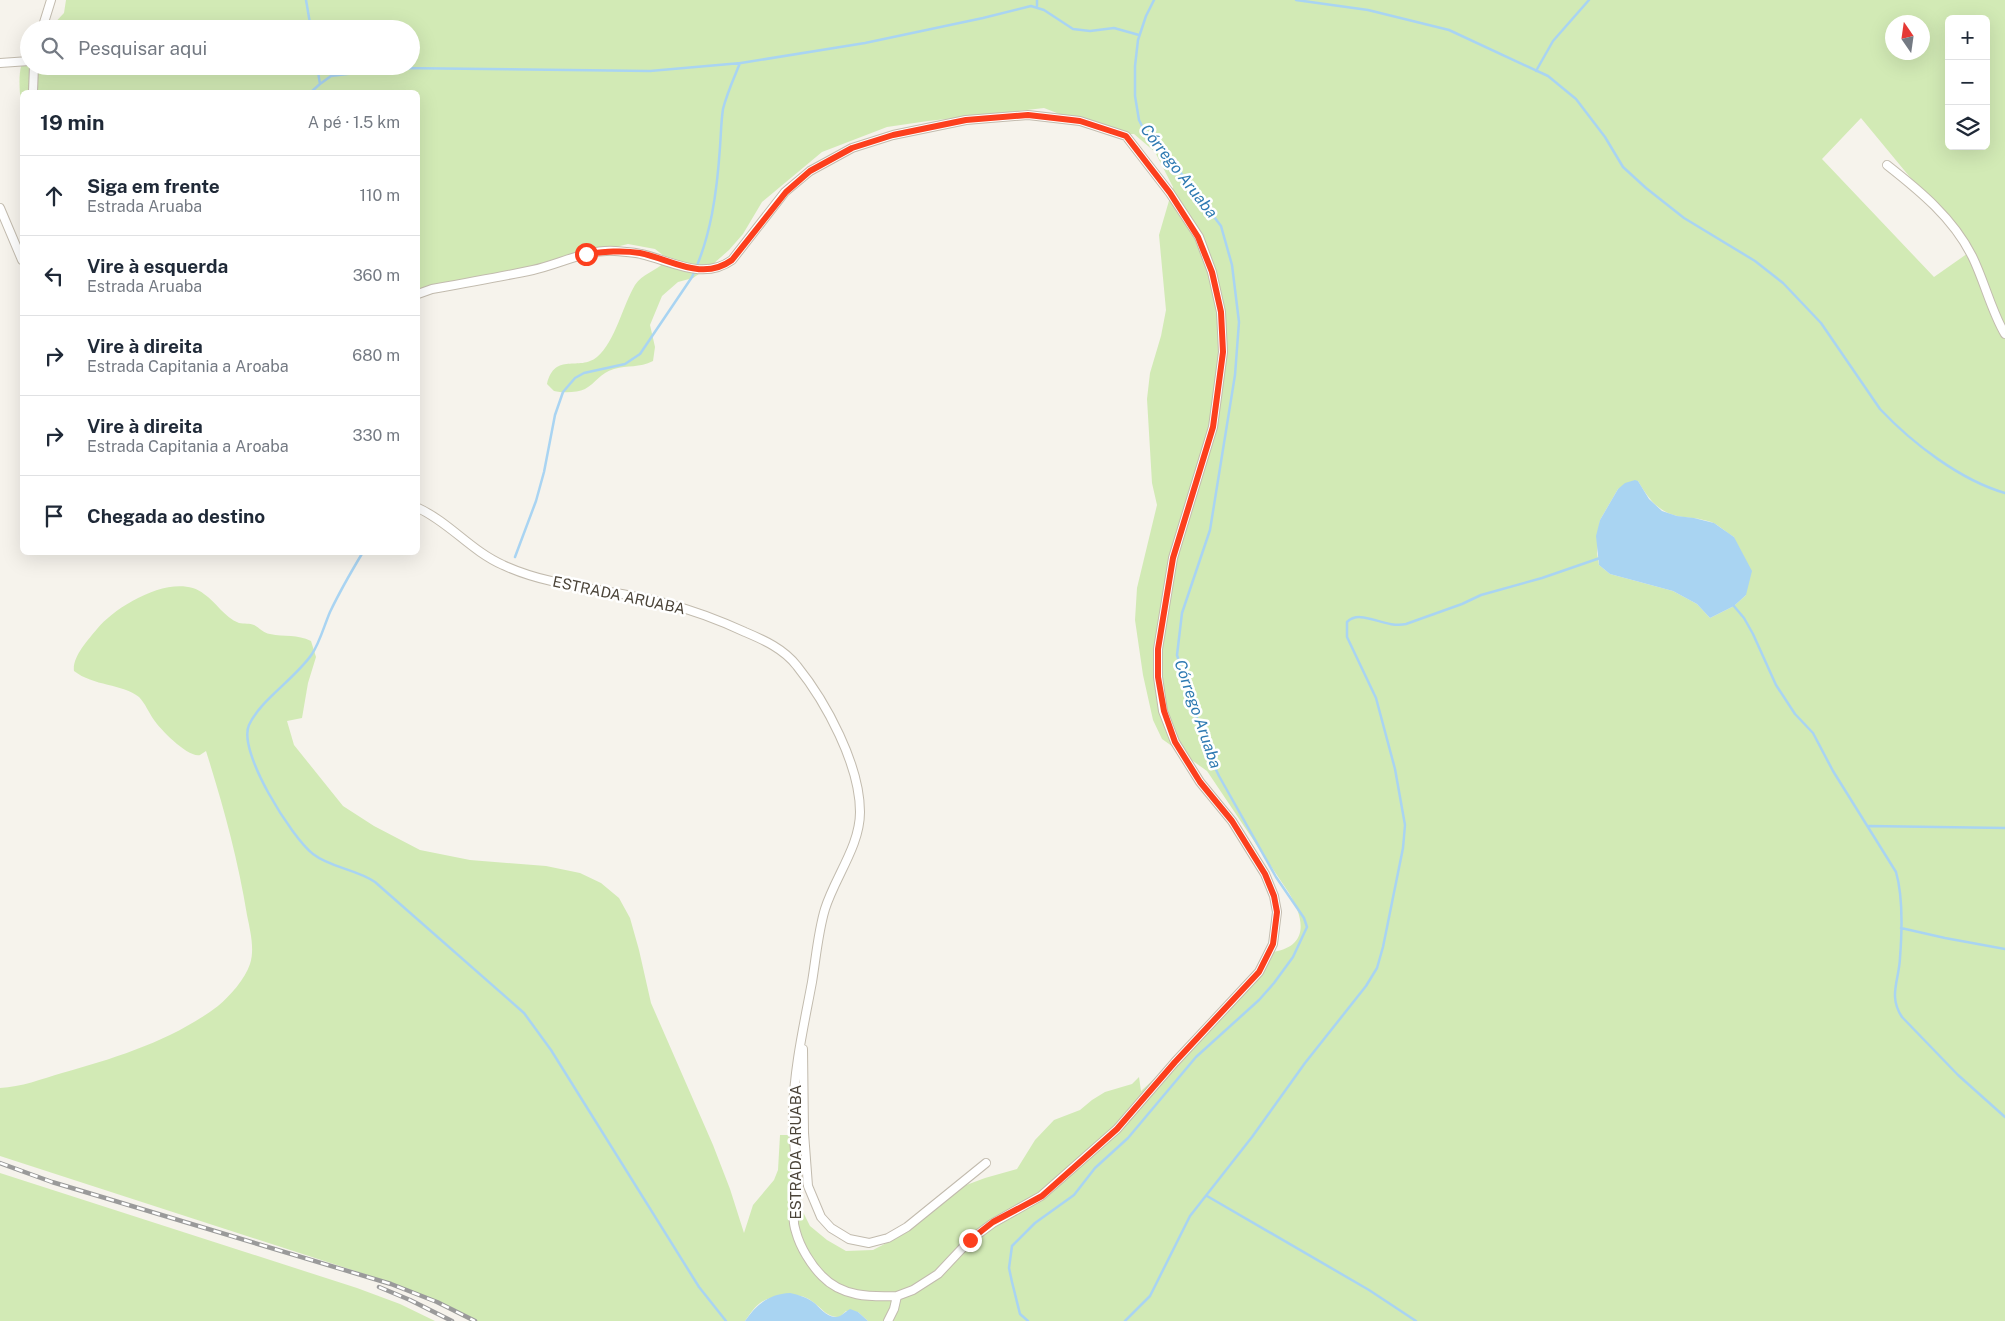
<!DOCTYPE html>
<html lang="pt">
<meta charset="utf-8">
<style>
:root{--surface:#fff;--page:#f6f6f7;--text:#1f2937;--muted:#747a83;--line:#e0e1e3}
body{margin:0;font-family:"Public Sans",sans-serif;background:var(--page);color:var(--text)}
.controls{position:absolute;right:15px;top:15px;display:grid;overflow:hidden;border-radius:8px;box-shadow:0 5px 20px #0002}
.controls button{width:45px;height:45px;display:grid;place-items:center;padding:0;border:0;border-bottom:1px solid var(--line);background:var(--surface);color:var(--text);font:25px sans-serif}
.compass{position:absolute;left:1885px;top:15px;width:45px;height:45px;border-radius:50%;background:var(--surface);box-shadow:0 5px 20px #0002;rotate:347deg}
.stop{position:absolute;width:15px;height:15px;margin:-11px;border:4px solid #fc3f1d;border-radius:50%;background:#fff}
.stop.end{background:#fc3f1d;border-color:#fff;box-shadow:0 1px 5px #0008}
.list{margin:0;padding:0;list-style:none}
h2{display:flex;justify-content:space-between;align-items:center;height:65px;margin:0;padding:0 20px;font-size:21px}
h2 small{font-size:16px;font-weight:400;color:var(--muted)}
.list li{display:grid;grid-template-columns:32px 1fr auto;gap:15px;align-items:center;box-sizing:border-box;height:80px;padding:0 20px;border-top:1px solid var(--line)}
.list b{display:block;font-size:19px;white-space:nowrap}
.list p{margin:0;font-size:16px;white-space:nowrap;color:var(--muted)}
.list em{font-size:16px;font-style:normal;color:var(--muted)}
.icon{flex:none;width:28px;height:28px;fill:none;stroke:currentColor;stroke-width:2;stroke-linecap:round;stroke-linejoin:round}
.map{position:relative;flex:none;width:2005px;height:1321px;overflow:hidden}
.search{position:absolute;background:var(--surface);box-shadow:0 5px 20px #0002;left:20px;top:20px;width:400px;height:55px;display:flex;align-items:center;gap:12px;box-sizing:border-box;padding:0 18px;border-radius:28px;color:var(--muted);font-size:19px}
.panel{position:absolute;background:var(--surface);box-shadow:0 5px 20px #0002;left:20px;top:90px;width:400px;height:465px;border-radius:8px}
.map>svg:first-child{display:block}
.green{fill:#d2eab5;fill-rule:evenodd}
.water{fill:#a9d4f2}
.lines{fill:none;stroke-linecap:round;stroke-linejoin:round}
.stream{stroke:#a9d4f2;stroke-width:2.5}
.street-casing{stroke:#c2bbae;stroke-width:10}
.street{stroke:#fff;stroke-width:8}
.rail-casing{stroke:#9a9a9a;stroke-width:4.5}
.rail{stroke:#fff;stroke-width:2.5;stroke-dasharray:8;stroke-linecap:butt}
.route{stroke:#fc3f1d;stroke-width:6}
.labels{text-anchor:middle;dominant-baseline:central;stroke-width:5;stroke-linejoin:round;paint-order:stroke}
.street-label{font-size:15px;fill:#4b4439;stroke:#fff}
.water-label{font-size:16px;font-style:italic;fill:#2e7ab2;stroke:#fff}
</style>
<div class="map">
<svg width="2005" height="1321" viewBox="0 0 2005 1321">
<rect width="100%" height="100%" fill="#f6f3ec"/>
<path class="green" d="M66 0H2005V1321H868L858 1312 846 1311 840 1317C826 1317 823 1309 813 1302 804 1295 797 1295 787 1296 763 1297 758 1302 745 1321H470L425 1297 383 1280 0 1156V1088C21 1087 42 1079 62 1073 116 1058 173 1040 218 1006 230 996 245 979 250 964 255 949 250 930 247 915 238 859 223 805 206 751 204 752 202 754 200 755 188 758 160 729 154 720 149 713 145 703 139 697 123 684 93 686 74 671 72 657 88 640 97 629 117 605 175 571 204 594 217 603 224 617 239 623 244 624 250 623 254 625 260 628 263 633 270 634 285 637 297 634 311 641L316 657 308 683 302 718 287 721 294 745 343 806 374 826 420 850 470 860 546 866 580 873 601 883 619 898 630 918 639 950 651 1003 713 1145 730 1189 744 1233 753 1205 774 1180 778 1170 780 1135H790L799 1175 802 1210 810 1226 827 1240 846 1251 873 1250 900 1236 953 1190 985 1178 1017 1169 1035 1140 1054 1120 1080 1110 1092 1100 1105 1092 1132 1084 1139 1077 1141 1091 1214 1024 1253 984 1270 947 1273 952C1310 946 1304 918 1289 893L1207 771 1162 739 1153 720 1143 675 1135 620 1137 588 1157 505 1152 483 1147 399 1150 373 1161 336 1166 310 1159 235 1173 187 1155 152 1134 134H1118L1103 131 1044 108 928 121 887 127 822 152 762 202 743 234 729 250 712 265 693 278 678 282 662 296 650 325 655 347 653 361C639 368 628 365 614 369 600 373 596 383 585 389 577 393 562 393 554 391L547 384C555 351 579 372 597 357 615 342 623 305 635 285 642 274 656 271 665 262L664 256 655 249 628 244 555 262 418 292V92H22V113C20 93 15 66 29 50V66H411V29H49L64 13ZM1949 19H1986V146H1949ZM1892 22H1922V52H1892ZM1861 118 1971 251 1934 277 1822 159ZM1638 481C1648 498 1657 511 1677 516 1688 518 1700 518 1711 522 1719 525 1727 533 1734 537L1746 595 1734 606 1710 618 1697 604 1673 591 1610 574 1599 565 1597 553 1600 520 1618 489Z
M0 1173 357 1288 400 1304 435 1321H0Z"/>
<path class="water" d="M1635 480 1638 481 1649 499 1662 511 1677 516 1694 518 1714 523 1734 537 1752 571 1746 595 1734 606 1710 618 1697 604 1673 591 1610 574 1599 565 1596 536 1600 520 1618 489 1625 483Z
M790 1293C799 1295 806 1297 813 1302 820 1307 829 1321 840 1316 844 1314 846 1311 850 1309L858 1312 868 1321H745C757 1304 769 1294 790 1293Z"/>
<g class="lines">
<path class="stream" d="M306 0 311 29
M1037 0V6
M1296 0 1368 10 1449 30 1548 76 1576 99 1605 137 1623 167 1646 188 1684 218 1755 261 1783 283 1821 323 1880 409C1912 443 1960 480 2005 493
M317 66 320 84
M1536 71 1553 41 1589 0
M311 92 320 84 331 76 396 68 650 71 741 63 865 43 983 18 1031 6 1044 10 1073 29 1090 31 1114 28 1139 35
M363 552C351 572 340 591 330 612 324 626 320 642 312 654 295 679 261 699 249 725 237 751 292 838 313 854 331 868 356 869 375 882L524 1013 551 1050 699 1287 726 1321
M515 557 536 501 544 472 555 415 563 392 575 378 584 373 625 364 640 354 692 277C711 237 717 192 720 147 721 134 721 122 723 109 727 93 734 78 740 63
M1733 605 1744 618 1753 634 1776 685 1795 714 1813 733 1833 771 1896 872C1903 896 1902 932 1900 958 1899 981 1888 996 1902 1017L1958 1075 2005 1117
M1869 826 2005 828
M1901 928 1945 938 2005 949
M1207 1196 1369 1290 1416 1321
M1028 1321 1020 1314 1012 1282 1009 1268 1012 1246 1035 1223 1074 1195 1095 1168 1128 1138 1196 1057 1259 1000 1274 983 1293 957 1307 927 1304 918 1276 877 1219 776 1208 753 1177 655 1182 613 1210 530 1235 375 1239 322 1232 265 1221 226 1171 160 1144 130 1139 120 1135 96V66L1138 40 1146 16 1154 0
M1125 1321 1150 1296 1190 1216 1252 1137 1305 1063 1366 986 1377 968 1383 947 1403 848 1405 825 1395 769 1376 698 1347 637V622C1361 608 1384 629 1406 624L1462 604 1481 595 1542 578 1600 558"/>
<g class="street-casing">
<path id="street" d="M42 29 51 0
M0 63 29 61
M33 92 34 66
M1887 165C1920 191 1953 218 1972 256 1984 280 1992 313 2005 334
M0 208 22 260
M418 294 432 289C466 283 500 277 533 270 560 264 587 249 615 251 624 252 633 252 641 254 672 261 703 281 732 260L785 192 810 171 852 148 893 135 966 120 1028 115 1080 121 1126 136 1170 193 1199 237 1212 272 1221 312 1223 352 1213 427 1173 558 1158 649V677L1163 711 1175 742 1200 782 1232 821 1265 874 1274 896 1277 912 1273 944 1259 972 1175 1062 1117 1129 1041 1196 993 1223 970 1240 938 1274 913 1290 897 1296 894 1309 888 1321
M418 508C449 522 471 551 503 565 552 588 612 589 665 603 692 610 719 620 745 632 764 640 784 649 797 666 826 702 860 765 860 812 860 846 835 877 825 909 818 932 816 958 812 982 804 1025 794 1068 793 1112 792 1137 798 1162 796 1187 795 1202 791 1218 796 1232 800 1247 811 1265 822 1276 842 1297 870 1297 897 1296
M803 1049 804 1133 808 1186 821 1217 831 1228 849 1239 869 1243 888 1238 907 1227 986 1163"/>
</g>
<use href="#street" class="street"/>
<g class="rail-casing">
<path id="rail" d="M0 1163 52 1182 391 1284 437 1302 475 1321
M379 1287 410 1300 452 1321"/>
</g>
<use href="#rail" class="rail"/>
</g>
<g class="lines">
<path class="route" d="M586 254C604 252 621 250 640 253 671 259 702 282 732 260L786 192 810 171 852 148 893 135 966 120 1028 115 1080 121 1126 136 1170 193 1198 237 1212 272 1221 312 1223 352 1213 427 1173 558 1158 649V677L1164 711 1175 742 1200 782 1232 821 1265 874 1274 896 1277 912 1273 944 1259 972 1175 1062 1117 1129 1042 1196 993 1222 970 1240"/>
</g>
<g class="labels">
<g class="street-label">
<text transform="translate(619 595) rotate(12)">ESTRADA ARUABA</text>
<text transform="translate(795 1152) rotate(-90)">ESTRADA ARUABA</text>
</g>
<g class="water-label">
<text transform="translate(1179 171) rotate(52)">Córrego Aruaba</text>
<text transform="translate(1198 714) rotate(71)">Córrego Aruaba</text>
</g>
</g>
</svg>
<div class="controls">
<button>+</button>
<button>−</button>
<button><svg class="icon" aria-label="layers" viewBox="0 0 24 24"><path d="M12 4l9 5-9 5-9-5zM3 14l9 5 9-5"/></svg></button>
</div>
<svg class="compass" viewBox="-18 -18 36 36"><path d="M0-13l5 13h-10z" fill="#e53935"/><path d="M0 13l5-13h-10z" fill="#747a83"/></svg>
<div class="stop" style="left:586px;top:254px"></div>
<div class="stop end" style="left:970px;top:1240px"></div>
<div class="search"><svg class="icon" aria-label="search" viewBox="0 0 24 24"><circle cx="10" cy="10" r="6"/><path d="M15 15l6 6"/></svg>Pesquisar aqui</div>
<section class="panel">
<h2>19 min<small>A pé · 1.5 km</small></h2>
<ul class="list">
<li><svg class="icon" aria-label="ahead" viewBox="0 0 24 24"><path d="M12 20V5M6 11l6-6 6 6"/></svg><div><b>Siga em frente</b><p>Estrada Aruaba</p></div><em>110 m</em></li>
<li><svg class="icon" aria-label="left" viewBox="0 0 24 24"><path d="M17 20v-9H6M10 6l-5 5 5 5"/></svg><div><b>Vire à esquerda</b><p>Estrada Aruaba</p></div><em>360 m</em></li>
<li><svg class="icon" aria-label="right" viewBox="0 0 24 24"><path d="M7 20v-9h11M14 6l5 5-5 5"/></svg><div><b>Vire à direita</b><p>Estrada Capitania a Aroaba</p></div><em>680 m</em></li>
<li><svg class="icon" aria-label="right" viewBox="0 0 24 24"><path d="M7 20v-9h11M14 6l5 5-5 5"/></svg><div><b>Vire à direita</b><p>Estrada Capitania a Aroaba</p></div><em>330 m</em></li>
<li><svg class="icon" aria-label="arrive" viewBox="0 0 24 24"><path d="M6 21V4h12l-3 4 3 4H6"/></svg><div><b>Chegada ao destino</b></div></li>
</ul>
</section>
</div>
